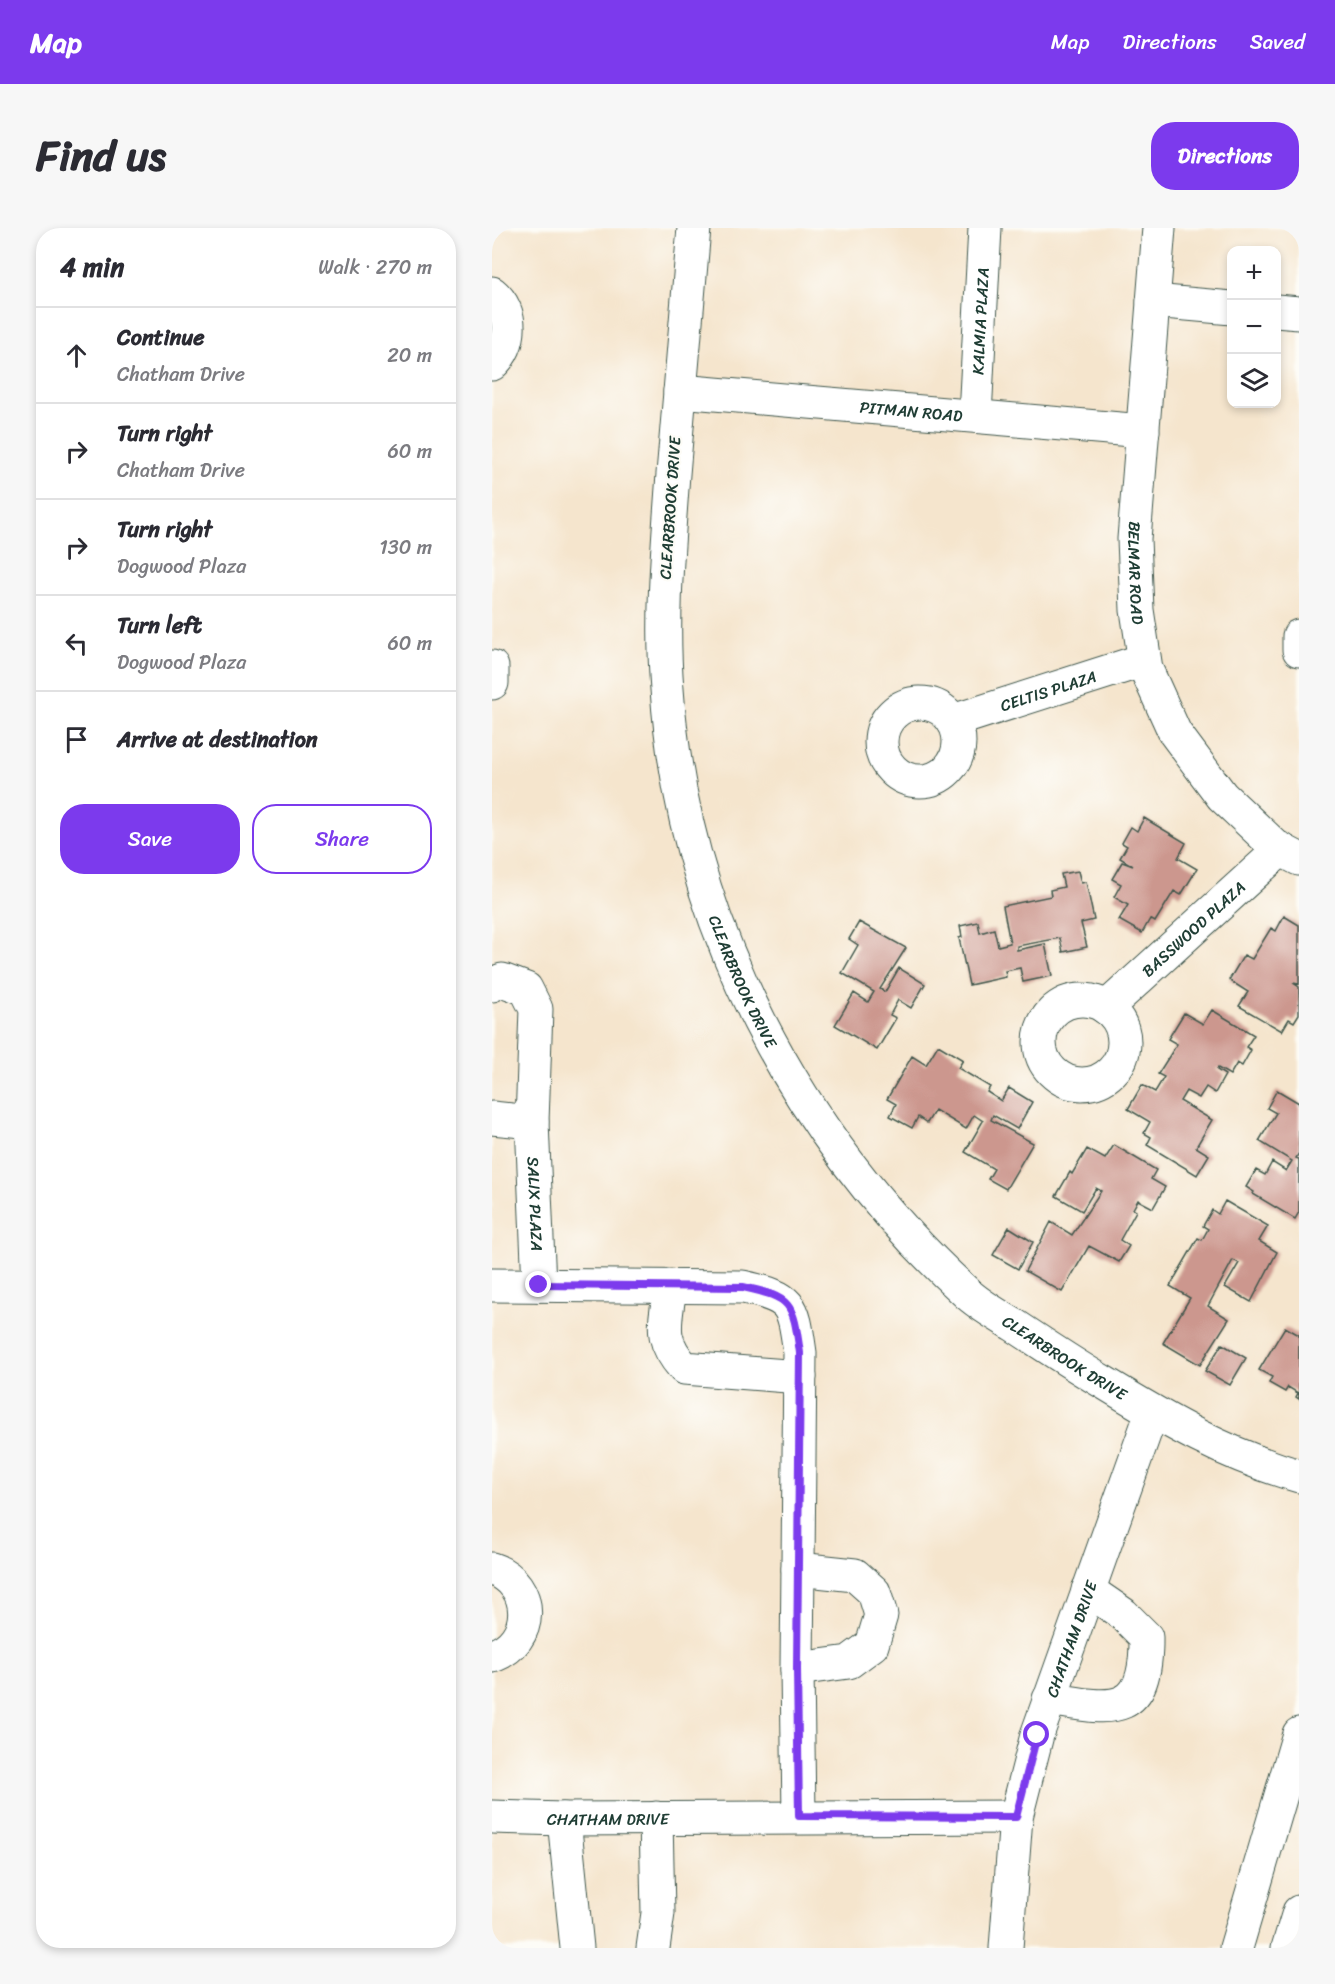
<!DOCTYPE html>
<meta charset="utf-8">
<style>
:root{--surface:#fff;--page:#f7f7f7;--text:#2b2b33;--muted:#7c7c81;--line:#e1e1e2;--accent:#7c3aed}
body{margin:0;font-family:Sriracha,sans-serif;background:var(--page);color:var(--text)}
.controls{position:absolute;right:18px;top:18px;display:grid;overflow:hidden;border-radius:12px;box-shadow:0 3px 9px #0003}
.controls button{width:54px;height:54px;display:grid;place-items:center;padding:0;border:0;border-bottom:2px solid var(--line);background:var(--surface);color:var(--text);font:30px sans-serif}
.stop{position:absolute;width:18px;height:18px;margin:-14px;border:4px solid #7c3aed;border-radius:50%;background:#fff}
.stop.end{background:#7c3aed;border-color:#fff;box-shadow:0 2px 6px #0008}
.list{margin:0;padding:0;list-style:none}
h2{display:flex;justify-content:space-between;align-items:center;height:78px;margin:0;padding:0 24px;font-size:26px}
h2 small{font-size:20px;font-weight:400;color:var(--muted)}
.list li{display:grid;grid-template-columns:39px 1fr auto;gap:18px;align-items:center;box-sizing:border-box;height:96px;padding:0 24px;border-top:2px solid var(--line)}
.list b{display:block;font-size:22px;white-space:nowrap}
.list p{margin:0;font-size:20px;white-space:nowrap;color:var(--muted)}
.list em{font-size:20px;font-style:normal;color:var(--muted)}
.actions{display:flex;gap:12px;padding:18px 24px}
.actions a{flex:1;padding:14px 0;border:2px solid var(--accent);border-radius:24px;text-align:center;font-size:21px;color:var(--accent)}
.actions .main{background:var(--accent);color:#fff}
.icon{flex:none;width:33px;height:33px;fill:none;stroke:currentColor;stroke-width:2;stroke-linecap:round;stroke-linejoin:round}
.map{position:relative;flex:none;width:807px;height:1720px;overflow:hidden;border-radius:24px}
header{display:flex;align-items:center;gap:36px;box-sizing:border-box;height:84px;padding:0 30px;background:var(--accent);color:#fff}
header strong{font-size:28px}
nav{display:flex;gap:33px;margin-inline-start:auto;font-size:21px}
.intro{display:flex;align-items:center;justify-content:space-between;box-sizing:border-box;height:144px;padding:0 36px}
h1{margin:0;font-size:42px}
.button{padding:15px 27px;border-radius:24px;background:var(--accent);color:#fff;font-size:21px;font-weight:700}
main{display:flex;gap:36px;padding:0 36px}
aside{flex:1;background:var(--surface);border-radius:24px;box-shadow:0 3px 9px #0003}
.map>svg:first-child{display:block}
.building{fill:#cc978e}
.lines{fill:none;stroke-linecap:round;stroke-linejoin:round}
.minor-casing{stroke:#3f564b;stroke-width:35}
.minor{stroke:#fff;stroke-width:33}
.route{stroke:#7c3aed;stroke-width:8}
.labels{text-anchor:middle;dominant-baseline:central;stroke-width:4.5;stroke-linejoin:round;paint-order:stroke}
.street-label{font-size:16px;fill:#1f3d34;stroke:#fdfcf7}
</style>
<header>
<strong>Map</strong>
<nav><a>Map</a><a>Directions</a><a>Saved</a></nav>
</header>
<div class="intro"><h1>Find us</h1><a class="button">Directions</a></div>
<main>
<aside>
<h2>4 min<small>Walk · 270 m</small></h2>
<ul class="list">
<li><svg class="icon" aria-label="ahead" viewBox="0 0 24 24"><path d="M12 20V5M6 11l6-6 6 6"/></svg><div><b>Continue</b><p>Chatham Drive</p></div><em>20 m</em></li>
<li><svg class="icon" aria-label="right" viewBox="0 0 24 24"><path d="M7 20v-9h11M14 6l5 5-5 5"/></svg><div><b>Turn right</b><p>Chatham Drive</p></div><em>60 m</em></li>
<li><svg class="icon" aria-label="right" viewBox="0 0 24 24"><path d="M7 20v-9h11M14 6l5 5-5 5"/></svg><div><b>Turn right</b><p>Dogwood Plaza</p></div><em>130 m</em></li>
<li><svg class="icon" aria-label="left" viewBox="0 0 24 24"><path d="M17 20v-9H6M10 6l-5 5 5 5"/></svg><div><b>Turn left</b><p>Dogwood Plaza</p></div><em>60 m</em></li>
<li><svg class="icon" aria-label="arrive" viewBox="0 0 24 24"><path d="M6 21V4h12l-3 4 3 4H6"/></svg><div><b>Arrive at destination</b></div></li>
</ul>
<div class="actions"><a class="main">Save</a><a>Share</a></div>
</aside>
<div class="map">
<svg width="807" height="1720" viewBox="0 0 807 1720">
<rect width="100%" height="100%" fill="#fdfcf7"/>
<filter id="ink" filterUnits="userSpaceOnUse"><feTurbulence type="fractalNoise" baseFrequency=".0167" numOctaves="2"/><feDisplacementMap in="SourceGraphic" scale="12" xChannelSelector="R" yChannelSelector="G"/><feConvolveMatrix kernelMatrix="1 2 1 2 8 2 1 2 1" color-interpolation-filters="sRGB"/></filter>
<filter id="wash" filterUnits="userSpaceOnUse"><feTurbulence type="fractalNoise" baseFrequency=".008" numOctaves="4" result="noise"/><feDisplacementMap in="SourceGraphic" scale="24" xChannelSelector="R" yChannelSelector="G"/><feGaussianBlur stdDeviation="1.35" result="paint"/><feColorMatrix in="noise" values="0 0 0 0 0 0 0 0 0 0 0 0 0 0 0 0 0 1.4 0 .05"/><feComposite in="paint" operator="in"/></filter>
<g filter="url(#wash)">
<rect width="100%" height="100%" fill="#f5e5cd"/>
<g id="blocks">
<path class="building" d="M652 590 694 615 686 630 705 641 689 667 682 663 663 694 658 691 650 705 627 692 636 677 622 669 629 656 620 651 630 634 641 638 628 630 635 618 630 615 639 599 645 603Z
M586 643 589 655 594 654 602 692 589 695 595 719 571 724 568 710 525 718V722L553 716 560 748 531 754 528 740 513 743 514 749 477 757 467 710 470 709 468 698 486 694 488 705 502 701 506 718 518 715 511 678 559 668 558 662 572 659 569 646Z
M792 688 807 697V756L801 755 807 759V786L802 794 797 791 790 803 747 778 756 764 737 752 752 727 760 731 779 700 784 703Z
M367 694 414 720 388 761 393 764 407 740 433 756 419 780 406 772 398 787 404 790 385 822 343 797 362 765 376 774 382 764 350 745 366 717 357 711Z
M720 782 762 807 754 819 759 822 750 838 745 835 738 847 726 840 725 842 733 847 723 865 714 859 707 870 694 863 688 873 720 892 704 919 717 927 705 947 655 917 659 909 652 905 658 894 636 881 650 857 663 864 672 849 666 846 685 816 676 811 692 785 711 796Z
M446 817 471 832 466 840 498 859 495 864 509 873 517 860 540 874 525 901 501 887 499 892 541 915 514 961 496 951 502 941 473 924 491 893 482 887 474 901 443 882 435 895 426 889 420 900 398 888 404 876 395 871 420 828 434 837Z
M785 862 807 875V925L804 930 807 931V984L803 991 761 966 762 964 754 959 764 942 773 947 780 934 794 943 800 933 767 913 784 885 775 880Z
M622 917 664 942 659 951 673 959 661 980 646 972 641 981 644 983 628 1012 637 1018 627 1034 597 1018 570 1064 533 1043 559 994 580 1007 609 963 604 960 590 983 564 968 578 944 580 946 595 921 613 931Z
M733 973 776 998 767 1013 785 1024 759 1074 733 1059 747 1035 741 1032 716 1078 737 1091 708 1137 671 1115 698 1070 678 1058 706 1010 710 1012 716 1001 711 998 720 982 726 986Z
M517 999 541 1014 526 1041 501 1027Z
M793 1099 807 1107V1171L804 1169 806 1165 796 1159 793 1164 777 1155 780 1149 767 1142Z
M730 1116 754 1130 738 1157 713 1143Z"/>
</g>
</g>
<g filter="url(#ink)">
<use href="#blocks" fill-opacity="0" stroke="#3f564b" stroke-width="1.5"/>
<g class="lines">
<g class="minor-casing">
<g id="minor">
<path id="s1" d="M202 0C195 82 188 164 181 246 176 318 169 389 175 461 191 696 305 910 477 1067 491 1079 507 1088 522 1097 552 1117 582 1137 613 1155 677 1194 734 1227 807 1248"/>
<path id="s2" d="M667 0 642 311 645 382 654 441 683 505 730 568 784 619 807 631"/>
<path d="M0 65C22 83 21 117 0 136"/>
<path d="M661 73 740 80"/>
<path d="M784 83 807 85"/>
<path id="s3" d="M188 163 651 203"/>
<path id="s4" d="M483 187 493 0"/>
<path d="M807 408V422"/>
<path d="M0 439V455"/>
<circle cx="428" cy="514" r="39"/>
<path id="s5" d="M461 493 652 432"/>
<path d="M0 757 10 752 34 761 44 781 40 894 0 890"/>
<circle cx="590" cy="814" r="42"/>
<path id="s6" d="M614 780 789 621"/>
<path id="s7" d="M40 894 47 1057"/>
<path d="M0 1057 251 1059C301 1070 301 1075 308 1125L305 1441 307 1588"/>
<path d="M178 1058C174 1096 165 1109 192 1140L308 1149"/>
<path d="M0 1341C44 1356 43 1414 0 1428"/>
<path d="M305 1441 357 1434 380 1417 389 1387 382 1364 363 1347 306 1341"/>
<path d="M557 1471C621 1482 655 1490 654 1409L631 1386 596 1362"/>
<path id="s8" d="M0 1589 72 1591 524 1589"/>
<path d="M72 1591 85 1720"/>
<path d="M161 1720 166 1685 164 1590"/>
<path id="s9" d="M514 1720 524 1589 545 1507 660 1184"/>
<path d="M744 1720 807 1506"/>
<path d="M796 1720 807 1684"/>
</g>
</g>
<use href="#minor" class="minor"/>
</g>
</g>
<g class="lines" filter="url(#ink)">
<path class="route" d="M47 1057 251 1059C301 1070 301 1075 308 1125L305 1441 307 1588 524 1589 545 1507"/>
</g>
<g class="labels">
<g class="street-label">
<text stroke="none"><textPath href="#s4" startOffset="94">KALMIA PLAZA</textPath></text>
<text stroke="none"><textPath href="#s3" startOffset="232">PITMAN ROAD</textPath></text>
<text transform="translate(178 280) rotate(-86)">CLEARBROOK DRIVE</text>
<text stroke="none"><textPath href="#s2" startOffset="346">BELMAR ROAD</textPath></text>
<text stroke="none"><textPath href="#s5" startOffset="100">CELTIS PLAZA</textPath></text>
<text stroke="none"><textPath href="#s6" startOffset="118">BASSWOOD PLAZA</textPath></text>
<text stroke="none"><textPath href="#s1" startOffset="766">CLEARBROOK DRIVE</textPath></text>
<text stroke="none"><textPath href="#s7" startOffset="82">SALIX PLAZA</textPath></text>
<text stroke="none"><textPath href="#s1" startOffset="1270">CLEARBROOK DRIVE</textPath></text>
<text stroke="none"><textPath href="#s9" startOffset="318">CHATHAM DRIVE</textPath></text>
<text stroke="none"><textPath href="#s8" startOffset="116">CHATHAM DRIVE</textPath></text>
</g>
</g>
</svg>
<div class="controls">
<button>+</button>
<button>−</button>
<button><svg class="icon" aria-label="layers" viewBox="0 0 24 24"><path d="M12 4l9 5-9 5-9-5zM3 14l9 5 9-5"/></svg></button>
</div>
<div class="stop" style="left:545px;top:1507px"></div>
<div class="stop end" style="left:47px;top:1057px"></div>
</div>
</main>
